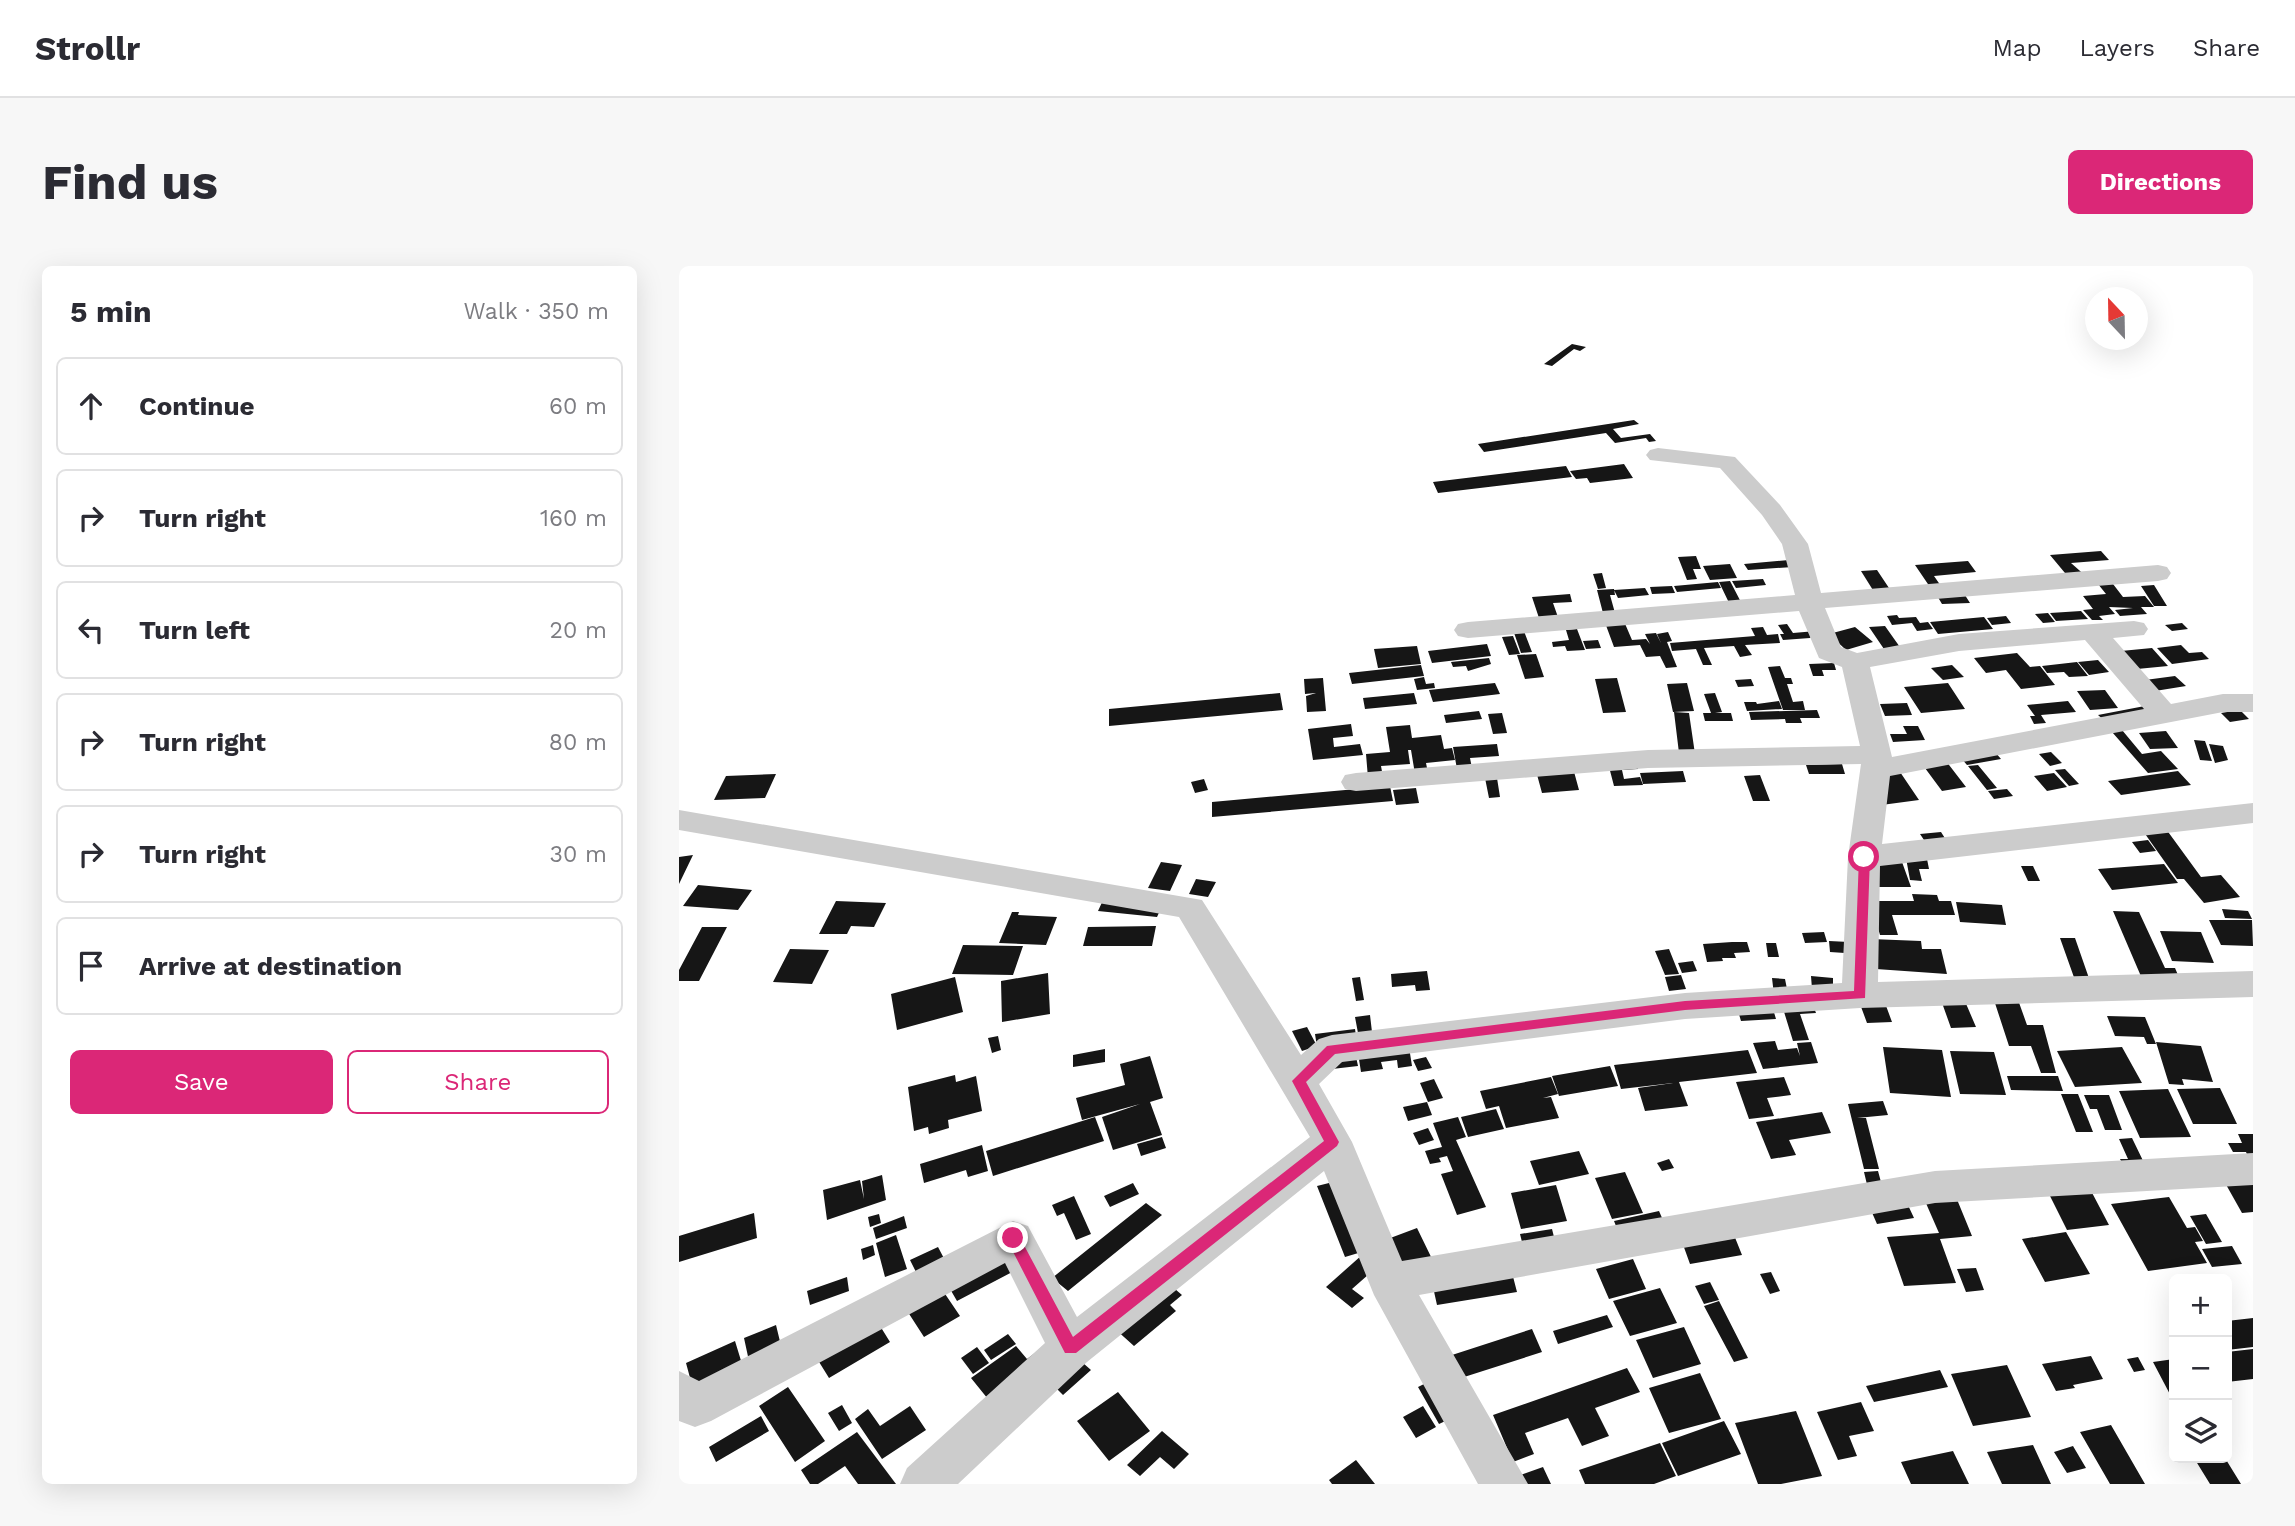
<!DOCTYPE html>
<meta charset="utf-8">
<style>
:root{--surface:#fff;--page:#f7f7f7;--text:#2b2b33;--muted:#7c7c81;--line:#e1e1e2;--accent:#db2777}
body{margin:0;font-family:"Work Sans",sans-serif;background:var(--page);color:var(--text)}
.controls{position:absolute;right:21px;bottom:21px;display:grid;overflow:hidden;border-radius:10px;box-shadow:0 7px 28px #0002}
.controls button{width:63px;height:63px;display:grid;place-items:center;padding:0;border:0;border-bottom:2px solid var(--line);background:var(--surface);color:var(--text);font:35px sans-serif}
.compass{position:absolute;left:1406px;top:21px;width:63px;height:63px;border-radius:50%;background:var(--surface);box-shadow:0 7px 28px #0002;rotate:338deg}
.stop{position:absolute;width:21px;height:21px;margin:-16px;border:5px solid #db2777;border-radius:50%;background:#fff}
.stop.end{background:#db2777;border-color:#fff;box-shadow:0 2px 7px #0008}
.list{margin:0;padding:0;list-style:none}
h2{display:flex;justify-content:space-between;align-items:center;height:91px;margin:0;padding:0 28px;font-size:30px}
h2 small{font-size:23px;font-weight:400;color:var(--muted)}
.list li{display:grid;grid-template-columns:46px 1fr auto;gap:21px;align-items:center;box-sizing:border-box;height:98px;margin:0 14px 14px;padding:0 14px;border:2px solid var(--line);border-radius:10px}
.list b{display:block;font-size:26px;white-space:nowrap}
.list em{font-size:23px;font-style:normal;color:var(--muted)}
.actions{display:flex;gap:14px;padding:21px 28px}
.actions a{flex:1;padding:16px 0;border:2px solid var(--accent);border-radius:10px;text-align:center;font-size:24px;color:var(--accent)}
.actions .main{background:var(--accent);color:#fff}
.icon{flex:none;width:38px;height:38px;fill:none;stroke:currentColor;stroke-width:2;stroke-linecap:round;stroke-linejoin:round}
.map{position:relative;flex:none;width:1574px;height:1218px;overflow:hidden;border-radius:10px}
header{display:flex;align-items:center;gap:42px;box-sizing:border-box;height:98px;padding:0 35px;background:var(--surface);border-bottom:2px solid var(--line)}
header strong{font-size:33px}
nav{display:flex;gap:38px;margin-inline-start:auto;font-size:24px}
.intro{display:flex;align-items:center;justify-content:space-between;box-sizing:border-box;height:168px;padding:0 42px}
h1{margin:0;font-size:49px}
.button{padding:18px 32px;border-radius:10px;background:var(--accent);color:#fff;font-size:24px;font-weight:700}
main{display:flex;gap:42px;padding:0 42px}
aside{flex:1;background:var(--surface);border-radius:10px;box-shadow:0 7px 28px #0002}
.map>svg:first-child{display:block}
.building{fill:#161616}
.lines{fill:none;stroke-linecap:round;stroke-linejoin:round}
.minor{fill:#ccc;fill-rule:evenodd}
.route{fill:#db2777}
</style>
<header>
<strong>Strollr</strong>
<nav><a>Map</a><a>Layers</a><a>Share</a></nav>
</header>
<div class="intro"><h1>Find us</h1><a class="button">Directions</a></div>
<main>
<aside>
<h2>5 min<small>Walk · 350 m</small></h2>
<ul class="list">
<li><svg class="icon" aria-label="ahead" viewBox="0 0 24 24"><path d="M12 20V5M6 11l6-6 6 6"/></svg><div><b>Continue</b></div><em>60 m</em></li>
<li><svg class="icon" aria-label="right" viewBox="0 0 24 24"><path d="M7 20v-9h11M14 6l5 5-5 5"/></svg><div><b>Turn right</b></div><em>160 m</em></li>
<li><svg class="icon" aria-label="left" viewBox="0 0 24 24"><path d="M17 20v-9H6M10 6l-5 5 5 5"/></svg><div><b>Turn left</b></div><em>20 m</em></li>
<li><svg class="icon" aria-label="right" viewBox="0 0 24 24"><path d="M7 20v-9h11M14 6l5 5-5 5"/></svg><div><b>Turn right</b></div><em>80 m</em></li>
<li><svg class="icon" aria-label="right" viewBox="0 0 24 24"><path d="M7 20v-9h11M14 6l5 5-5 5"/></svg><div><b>Turn right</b></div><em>30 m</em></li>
<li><svg class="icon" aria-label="arrive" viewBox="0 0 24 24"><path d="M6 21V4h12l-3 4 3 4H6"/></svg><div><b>Arrive at destination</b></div></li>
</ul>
<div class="actions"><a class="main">Save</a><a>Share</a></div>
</aside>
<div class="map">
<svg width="1574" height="1218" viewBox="0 0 1574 1218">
<rect width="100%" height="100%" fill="#fff"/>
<path class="building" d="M893 78 907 81 901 85 895 83 873 100 865 98Z
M955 154 960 158 934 163 942 172 971 168 977 175 970 176 967 172 936 177 927 167 805 186 799 178Z
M945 198 954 212 911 217 908 212 897 213 891 205Z
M887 200 893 211 759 227 754 216Z
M1422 285 1430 294 1392 297 1409 312 1391 313 1371 289Z
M1017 290 1022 303H1014L1018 313 1008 314 999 291Z
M1110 294 1114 301 1069 304 1065 298Z
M1289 295 1297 306 1255 310 1264 323 1253 324 1236 299Z
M1051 298 1058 312 1031 314 1024 300Z
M1198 304 1214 328 1197 329 1182 305Z
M923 307 927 322 919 323 914 308Z
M1084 313 1087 319 1057 322 1053 315Z
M1051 315 1064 340 1052 341 1040 316Z
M1039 316 1042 322 998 326 995 320Z
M1419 318H1434L1444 331 1466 330 1475 341H1462L1468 348 1441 350 1436 344 1454 342 1430 341 1436 348 1420 350 1424 354H1413L1404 344 1414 343 1404 330 1427 328Z
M1475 319 1488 340H1475L1462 320Z
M993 320 996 327 973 328 971 321Z
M966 322 970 329 939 332 935 324Z
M935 323 936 329H931L936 347H924L918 324Z
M1284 326 1291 337 1263 338 1257 328Z
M891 328 893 336 874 337 880 354 861 355 853 331Z
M1402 345 1409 353 1377 355 1371 347Z
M1369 347 1376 356 1364 357 1356 348Z
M1218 349 1220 352 1237 351 1241 357 1249 356 1254 363 1238 365 1233 357 1213 359 1208 350Z
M1327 350 1332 357 1313 359 1308 352Z
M1305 351 1314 363 1259 368 1251 356Z
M944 353 953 374 967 373 971 378 966 368 977 367 982 377 978 368 989 366 993 375 988 376 998 401 987 402 981 390 967 391 961 379 935 381 925 354Z
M1503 357 1509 363 1493 365 1486 359Z
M1108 358 1114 367 1137 365 1131 372 1104 374 1101 368H1105L1099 359Z
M843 360 853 386 842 387 833 361Z
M1206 360 1223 384 1207 386 1190 361Z
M1084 361 1088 369 1099 368 1101 377 1066 379 1073 389 1061 391 1055 380 1025 382 1033 399H1024L1017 383 993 385 991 377 1076 370 1072 362Z
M1176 361 1194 376 1167 384 1150 368Z
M898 363 906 384 888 385 886 380 874 381 873 376 890 374 887 364Z
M834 370 841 388 830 389 823 371Z
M919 374 922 382 907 383 904 375Z
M808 378 812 390 753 397 749 385Z
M1502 379 1510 387 1523 386 1530 393 1493 398 1478 382Z
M738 380 742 398 699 402 695 383Z
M1473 382 1489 400 1458 403 1442 385Z
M1338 387 1351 401 1361 400 1376 419 1342 423 1327 404 1307 407 1295 392Z
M857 388 865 411 846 413 838 389Z
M810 392 812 398 789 405 787 400 774 401 772 396Z
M1419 394 1430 406 1410 409 1399 396Z
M1398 396 1409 410 1390 411 1385 406 1368 407 1363 400Z
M1155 397 1157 404H1143L1145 410H1134L1130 398Z
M742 399 745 410 673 418 670 407Z
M1273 399 1285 411 1264 414 1252 402Z
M1101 400 1106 412H1112L1114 418H1108L1114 436 1124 435 1126 444H1104L1089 401Z
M1496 410 1507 420 1476 425 1466 414Z
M745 411 747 418 755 417 756 422 738 424 735 413Z
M644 412 647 445 628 446 627 430 637 427 626 428 625 413Z
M938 412 947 446 924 447 916 413Z
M1072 413 1075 420 1059 421 1056 414Z
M816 417 821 428 754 436 750 424Z
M1008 417 1015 445 994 446 988 418Z
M1269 417 1286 443 1242 447 1225 421Z
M1426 424 1439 442 1411 444 1398 425Z
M601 427 604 444 430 460V443Z
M735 427 738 438 686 443 684 432Z
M1036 427 1043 446 1036 447H1052L1054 455H1026L1024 447H1032L1025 428Z
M1100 435 1103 443 1068 445 1065 436H1077L1078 438Z
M1389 435 1397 446 1362 449 1367 457 1355 458 1351 450H1356L1348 439Z
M1228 437 1233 449 1206 450 1201 438Z
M1471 439 1480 447 1428 457 1419 449Z
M1138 444 1141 452H1121L1123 457H1107L1106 453 1072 454 1070 446Z
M1561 444 1570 453 1551 456 1542 447Z
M800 445 803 453 767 457 765 449Z
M995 446 1010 447 1016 488 1000 487Z
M823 447 828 467 814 468 809 448Z
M672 458 674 470 654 472 655 481 681 478 684 489 634 494 629 463Z
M731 459 733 472 762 469 765 483 773 482 776 494 747 497 749 507 736 508 732 484H729L731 498 702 500 704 511 689 512 687 488 711 486 707 461Z
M1224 460H1239L1246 474 1214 476 1211 468H1228Z
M1443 464 1463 488 1482 485 1499 503 1469 507 1433 466Z
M1487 465 1499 482 1471 483 1460 467Z
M1515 474 1526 475 1533 495 1521 494Z
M818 478 820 490 791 492 793 502 778 503 774 481Z
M1530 478 1544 480 1549 494 1536 497Z
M1316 486 1322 493 1288 499 1282 492Z
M1372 486 1383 497 1371 500 1360 488Z
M1267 495 1287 521 1263 525 1243 498Z
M958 496 959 503 943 504 945 513 961 511 964 519 935 520 929 497Z
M1163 498 1166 508H1130L1127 499Z
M1299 499 1318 522 1308 524 1289 500Z
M894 502 900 524 863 527 857 505Z
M1219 503 1240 534 1195 540 1203 505Z
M1386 503 1400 518 1390 520 1376 504Z
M1004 505 1007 516 964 518 961 507Z
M1499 505 1512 519 1442 529 1429 515Z
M805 507 818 512 821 531 810 532Z
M1375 507 1388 521 1368 525 1355 510Z
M97 508 86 532 35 534 47 510Z
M1081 509 1091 535H1074L1065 510Z
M525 513 529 524 516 527 512 516Z
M711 520 714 535 533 551V536Z
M737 522 740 537 717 539 714 524Z
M1328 523 1334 530 1315 533 1309 525Z
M1487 563 1522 611 1542 609 1561 631 1525 637 1505 613H1498L1464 565Z
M1262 566 1269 577 1245 574 1241 568Z
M1469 574 1477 585 1461 587 1453 576Z
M14 589 0 618V591Z
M1227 592 1248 593 1250 603H1240L1243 615 1231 614Z
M482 596 503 599 491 625 469 622Z
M1223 596 1232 621H1199L1192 597Z
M1485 598 1499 617 1433 624 1419 603Z
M1342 600H1354L1361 615H1349Z
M517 613 537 616 529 631 510 628Z
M19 619 73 624 59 644 4 640Z
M1233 628 1258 629 1260 635H1272L1276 649H1213L1219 669H1201L1191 635H1235Z
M425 632 484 638 478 651 419 645Z
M157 635 207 637 195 661 172 660 168 668H140Z
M1277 636 1323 639 1327 659 1281 656Z
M1543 643 1569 645 1573 653 1546 652Z
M1434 645 1460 646 1486 702H1496L1502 716 1464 715Z
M333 646H340L339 649 378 651 367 679 320 677Z
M1530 654H1573L1574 680 1542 679Z
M477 660 473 680H404L409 661Z
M23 661H48L20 715H0V704Z
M1481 665 1522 666 1535 697 1493 695Z
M1145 666 1148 676 1126 677 1123 667Z
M1381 672H1396L1412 718 1397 717Z
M1192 673 1242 675 1243 683H1262L1268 708 1197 703Z
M1150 675 1170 676 1171 681H1165L1166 687 1151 686Z
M1053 676H1068L1071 686 1055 687 1057 692H1043L1044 695 1028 696 1024 678Z
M1087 677H1097L1100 691H1089Z
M284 679 344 680 334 709 273 708Z
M111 683 150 684 133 718 94 716Z
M990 683 1000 708 986 709 976 685Z
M1014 695 1018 705 1003 707 999 697Z
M748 705 751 724 737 725 736 719 713 721 712 708Z
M369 707 371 748 323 756 322 715Z
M1002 709 1007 723 990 725 986 711Z
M1132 710 1154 712V726L1133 723Z
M276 711 284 746 218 764 212 728Z
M681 711 685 734 677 735 673 712Z
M1093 712 1106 713 1108 723 1095 729Z
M1314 731H1338L1348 759H1364L1377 807H1362L1352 780H1330Z
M1285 733 1297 761 1272 762 1262 734Z
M1132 734 1137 747 1121 748 1130 774 1114 775 1102 736Z
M1206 737 1213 756 1188 757 1181 738Z
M1094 743 1097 753 1062 755 1059 745Z
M691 749 693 766 679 767 676 751Z
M1428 750 1466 751 1477 778H1468L1465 771 1436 770Z
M628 761 638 780 623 785 613 765Z
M676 763 678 776 638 781 636 768Z
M319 770 322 784 313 787 309 772Z
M1096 775 1099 784 1118 782 1121 790 1118 777 1132 776 1139 797 1084 803 1074 777Z
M1477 776 1522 780 1534 816 1503 813 1505 819 1490 818Z
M730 781 733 800 719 802 718 794 702 796 704 803 682 806 679 787Z
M1204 781 1263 784 1272 831 1211 827Z
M1443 781 1463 817 1396 821 1378 785Z
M426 783V796L394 801V789Z
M1069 784 1078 807 1000 816 1009 840 966 845 959 822 994 817 942 823 935 799Z
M1271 785 1315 786 1327 829 1281 828Z
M676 786 679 800 653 803Z
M471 790 484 832 471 836 483 869 434 884 423 851 461 838 403 854 397 832 446 819 441 798Z
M747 791 753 802 739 805 734 794Z
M931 800 939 820 880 830 873 810Z
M276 809 277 816 297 810 303 845 269 854 270 862 250 868 249 861 235 865 229 821Z
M1328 810H1379L1384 825 1332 824Z
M872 811 879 828 864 832 872 831 880 852 827 862 820 840 807 843 801 825Z
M1105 811 1112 829 1088 832 1095 850 1070 853 1057 816Z
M755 813 764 832 749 836 741 817Z
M1541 822 1558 858H1514L1498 823Z
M1489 823 1512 871 1461 872 1440 825Z
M1382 828H1399L1414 866H1397Z
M1405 829H1430L1443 864H1426L1418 843H1411Z
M1204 835 1209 849 1178 852H1187L1200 903H1185L1169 838Z
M748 836 753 849 729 855 724 841Z
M817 843 825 863 789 871 782 851Z
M1143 846 1152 867 1110 874 1117 889 1092 893 1077 856Z
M416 851 425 875 314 910 307 885Z
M779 851 787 871 777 874 807 941 778 949 762 908 774 905 768 890 760 892 762 896 751 898 746 885 763 881 754 857Z
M749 862 755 874 740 879 734 867Z
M1559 868H1574V902L1567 886H1554L1549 877H1563Z
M483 871 487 882 462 890 458 878Z
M1453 872 1469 905 1448 906 1441 893H1449L1440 873Z
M303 879 309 905 289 911 287 904 245 917 241 898Z
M900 885 910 908 860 919 851 895Z
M990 893 995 902 983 905 978 897Z
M1199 905 1205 927H1190L1185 906Z
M946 906 964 947 933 953 916 912Z
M203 909 207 934 148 954 144 924 181 914 185 933 183 915Z
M1574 912V946L1563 947 1545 915Z
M658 915 686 985 666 991 638 920Z
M454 917 460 928 431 941 425 930Z
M877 919 888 955 842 963 832 927Z
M1410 921 1430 959 1388 964 1369 926Z
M395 930 412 968 397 974 385 947 378 950 373 939Z
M1277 931 1293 970 1261 973 1277 1017 1225 1020 1208 971 1260 967 1246 935Z
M1490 931 1508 962 1516 961 1524 975 1516 976 1528 997 1469 1005 1432 938Z
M467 937 483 949 389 1025 373 1012Z
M1228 937 1235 952 1198 958 1191 942Z
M980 945 987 961 941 970 935 955Z
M75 947 78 972 0 996V970Z
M200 948 202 957 191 961 189 951Z
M1527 948 1543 976 1527 978 1511 950Z
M225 950 228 962 197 973 194 962Z
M738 962 755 997 722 1009 706 974Z
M873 963 877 979 845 984 841 968Z
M1053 964 1063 989 1011 998 1002 973Z
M1387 966 1411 1008 1366 1016 1343 973Z
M217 969 228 1003 206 1011 197 977Z
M194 979 196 989 184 994 182 983Z
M1553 980 1563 998 1533 1001 1523 983Z
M259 981 269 1000 241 1014 231 994Z
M326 985 337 1004 278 1035 267 1016Z
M683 989 698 1001 673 1023 685 1032 673 1042 647 1021Z
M954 993 967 1023 930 1033 917 1003Z
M831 999 838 1026 758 1039 752 1012Z
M1297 1002 1305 1024 1287 1026 1278 1003Z
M1092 1006 1101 1025 1091 1028 1081 1008Z
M168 1011 170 1025 131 1039 128 1025Z
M1031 1016 1040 1034 1025 1038 1016 1020Z
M489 1017 503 1029 491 1039 497 1045 455 1080 435 1062Z
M260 1019 281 1050 245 1071 225 1040Z
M981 1022 998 1057 951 1070 934 1035Z
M1040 1035 1069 1092 1055 1096 1025 1040Z
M928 1049 934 1061 879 1078 874 1065Z
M1574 1052V1081L1548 1084V1055Z
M198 1055 211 1076 150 1112 137 1091Z
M97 1059 105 1092 73 1109 65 1072Z
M1005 1061 1022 1098 974 1112 957 1074Z
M853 1063 863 1086 782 1112 773 1089Z
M329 1068 337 1078 312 1094 305 1084Z
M56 1075 67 1111 17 1134 7 1097Z
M337 1080 348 1093 356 1087 313 1138 292 1112Z
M298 1081 310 1097 294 1108 282 1092Z
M1574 1083V1113L1548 1116V1086Z
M1412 1090 1424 1113 1394 1119 1396 1122 1377 1125 1363 1098Z
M1459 1091 1466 1104 1455 1106 1448 1093Z
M1495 1093V1136L1474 1096Z
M404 1097 412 1104 384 1129 376 1121Z
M1328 1099 1352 1151 1294 1160 1272 1108Z
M948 1102 961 1126 916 1142 930 1170 903 1180 889 1152 846 1167 855 1188 834 1196 814 1149Z
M1261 1104 1269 1121 1195 1136 1187 1120Z
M1021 1107 1042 1153 990 1167 970 1122Z
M753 1114 775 1151 760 1158 739 1121Z
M109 1121 146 1175 116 1196 80 1140Z
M439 1126 471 1165 430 1195 398 1155Z
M1182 1136 1195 1165 1170 1170 1178 1190 1159 1194 1138 1146Z
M163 1139 173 1157 160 1165 149 1147Z
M231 1140 247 1164 203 1193 176 1153 189 1143 201 1160Z
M744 1140 757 1161 737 1172 724 1151Z
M1117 1145 1143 1210 1102 1218H1079L1056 1157Z
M82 1150 90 1165 37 1196 30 1181Z
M1045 1155 1062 1188 999 1210 983 1177Z
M1432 1159 1466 1218H1431L1401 1166Z
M483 1165 510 1188 495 1203 481 1191 461 1210 448 1199Z
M178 1166 217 1218H179L166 1200 139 1218H131L122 1204Z
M981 1177 997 1210 975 1218H906L900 1204Z
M1354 1179 1372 1218H1323L1308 1186Z
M1394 1180 1407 1202 1388 1207 1375 1186Z
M1274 1185 1290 1218H1232L1222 1196Z
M1515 1192H1546L1562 1218H1531Z
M677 1194 696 1218H653L650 1214Z
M864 1201 872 1218H843L839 1210Z"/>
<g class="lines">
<path class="minor" d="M979 182 1056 191 1101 239 1129 278 1142 327 1479 299 1488 301 1492 307 1488 313 1479 315 1146 342 1162 381 1178 387 1280 368 1455 355 1465 357 1469 363 1465 369 1434 372 1492 438 1544 428H1574V446H1544L1211 510 1203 578 1574 537V557L1201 600 1199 716 1574 705V731L1181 742 1006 753 663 796 640 818 673 876 723 995 1256 905 1574 887V919L1256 937 740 1029 849 1218H799L695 1029 645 905 408 1096 279 1218H221L228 1202 366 1077 326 997 32 1155 16 1161 0 1155V1105L20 1115 334 955 349 960 398 1051 631 871 500 651 0 564V544L523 634 622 789 640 773 653 769 1006 727 1163 717 1169 591 1182 498 969 502 677 525 666 523 662 516 666 509 677 507 969 484 1181 480 1163 401 1140 392 1120 345 789 372 779 370 775 364 779 358 789 356 1116 329 1103 278 1083 249 1041 202 971 194 967 189 971 184ZM1406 374 1465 443 1213 491 1191 401 1280 385Z"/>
</g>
<path class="route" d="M1185 587 1191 591 1186 732 1006 744 656 788 627 816 660 876 658 880 397 1087H386L327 972 329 968H339L394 1071 645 875 613 815 648 780 1006 735 1175 725 1180 591Z"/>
</svg>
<div class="controls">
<button>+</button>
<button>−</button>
<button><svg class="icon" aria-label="layers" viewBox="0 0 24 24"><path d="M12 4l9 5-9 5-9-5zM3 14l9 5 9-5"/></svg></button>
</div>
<svg class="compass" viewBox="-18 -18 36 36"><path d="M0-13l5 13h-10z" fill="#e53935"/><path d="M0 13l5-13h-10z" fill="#7c7c81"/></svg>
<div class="stop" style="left:1185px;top:591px"></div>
<div class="stop end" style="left:334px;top:972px"></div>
</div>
</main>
